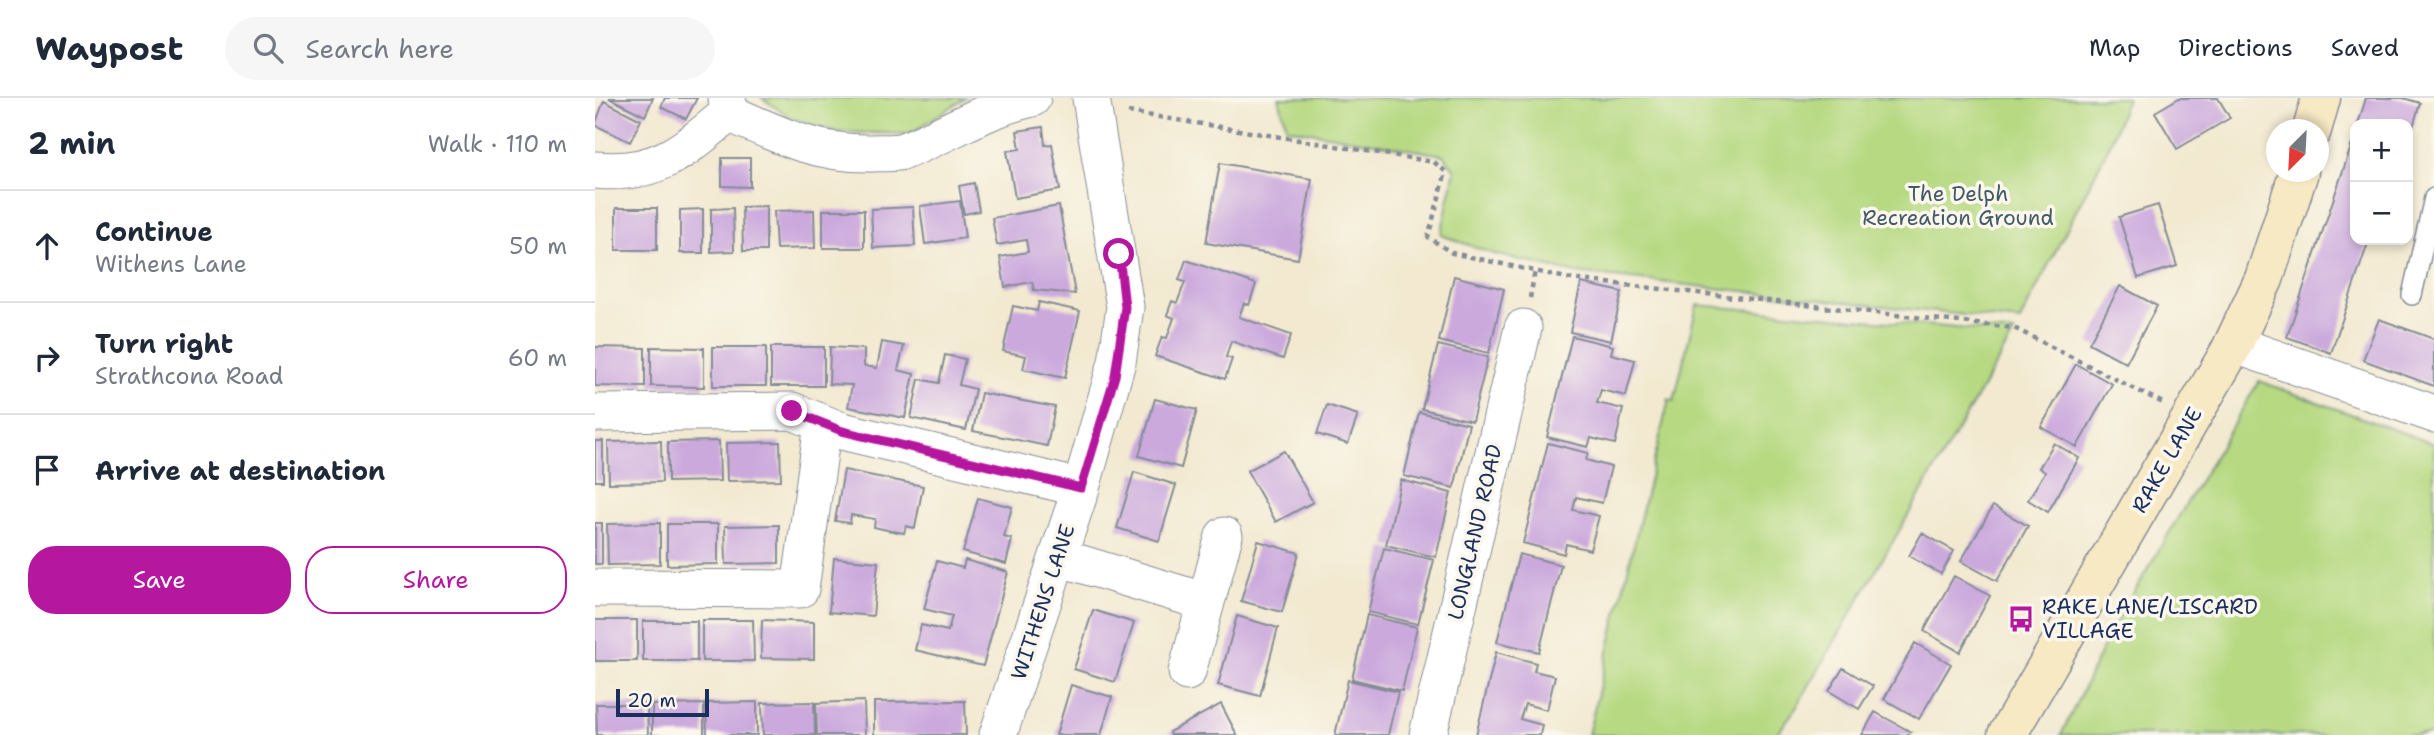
<!DOCTYPE html>
<meta charset="utf-8">
<style>
:root{--surface:#fff;--page:#f6f6f7;--text:#1f2937;--muted:#747a83;--line:#e0e1e3;--accent:#b5179e}
body{margin:0;font-family:"Shantell Sans",sans-serif;background:var(--page);color:var(--text)}
.controls{position:absolute;right:21px;top:21px;display:grid;overflow:hidden;border-radius:14px;box-shadow:0 4px 10px #0003}
.controls button{width:63px;height:63px;display:grid;place-items:center;padding:0;border:0;border-bottom:2px solid var(--line);background:var(--surface);color:var(--text);font:35px sans-serif}
.compass{position:absolute;left:1671px;top:21px;width:63px;height:63px;border-radius:50%;background:var(--surface);box-shadow:0 4px 10px #0003;rotate:204deg}
.scale{position:absolute;left:21px;bottom:18px;width:93px;box-sizing:border-box;padding-left:7px;border:4px solid #1b2f5e;border-top:0;font-size:19px;line-height:24px;white-space:nowrap;color:#1b2f5e;-webkit-text-stroke:5px #fbf7ec;paint-order:stroke}
.stop{position:absolute;width:21px;height:21px;margin:-16px;border:5px solid #b5179e;border-radius:50%;background:#fff}
.stop.end{background:#b5179e;border-color:#fff;box-shadow:0 2px 7px #0008}
.list{margin:0;padding:0;list-style:none}
h2{display:flex;justify-content:space-between;align-items:center;height:91px;margin:0;padding:0 28px;font-size:30px}
h2 small{font-size:23px;font-weight:400;color:var(--muted)}
.list li{display:grid;grid-template-columns:46px 1fr auto;gap:21px;align-items:center;box-sizing:border-box;height:112px;padding:0 28px;border-top:2px solid var(--line)}
.list b{display:block;font-size:26px;white-space:nowrap}
.list p{margin:0;font-size:23px;white-space:nowrap;color:var(--muted)}
.list em{font-size:23px;font-style:normal;color:var(--muted)}
.actions{display:flex;gap:14px;padding:21px 28px}
.actions a{flex:1;padding:16px 0;border:2px solid var(--accent);border-radius:28px;text-align:center;font-size:24px;color:var(--accent)}
.actions .main{background:var(--accent);color:#fff}
.icon{flex:none;width:38px;height:38px;fill:none;stroke:currentColor;stroke-width:2;stroke-linecap:round;stroke-linejoin:round}
.map{position:relative;flex:none;width:1839px;height:637px;overflow:hidden}
header{display:flex;align-items:center;gap:42px;box-sizing:border-box;height:98px;padding:0 35px;background:var(--surface);border-bottom:2px solid var(--line)}
header strong{font-size:33px}
nav{display:flex;gap:38px;margin-inline-start:auto;font-size:24px}
.search{width:490px;height:63px;background:var(--page);display:flex;align-items:center;gap:18px;box-sizing:border-box;padding:0 24px;border-radius:38px;color:var(--muted);font-size:26px}
main{display:flex}
aside{flex:1;background:var(--surface)}
.map>svg:first-child{display:block}
.green{fill:#b6d981;stroke:#688470;stroke-width:2}
.building{fill:#cba9dd}
.lines{fill:none;stroke-linecap:round;stroke-linejoin:round}
.lane-casing{stroke:#868c97;stroke-width:22}
.street-casing{stroke:#868c97;stroke-width:39}
.secondary-casing{stroke:#868c97;stroke-width:41}
.path{stroke:#868c97;stroke-width:4.5;stroke-dasharray:5 5;stroke-linecap:butt}
.lane{stroke:#fff;stroke-width:19}
.street{stroke:#fff;stroke-width:37}
.secondary{stroke:#f7e9c3;stroke-width:38}
.route{stroke:#b5179e;stroke-width:9}
.labels{text-anchor:middle;dominant-baseline:central;stroke-width:7;stroke-linejoin:round;paint-order:stroke}
.park-label{font-size:21px;fill:#425a67;stroke:#fbf7ec}
.street-label{font-size:21px;fill:#1b2f5e;stroke:#fbf7ec}
.poi-label{font-size:21px;fill:#1b2f5e;stroke:#fbf7ec;text-anchor:start}
</style>
<header>
<strong>Waypost</strong>
<div class="search"><svg class="icon" aria-label="search" viewBox="0 0 24 24"><circle cx="10" cy="10" r="6"/><path d="M15 15l6 6"/></svg>Search here</div>
<nav><a>Map</a><a>Directions</a><a>Saved</a></nav>
</header>
<main>
<aside>
<h2>2 min<small>Walk · 110 m</small></h2>
<ul class="list">
<li><svg class="icon" aria-label="ahead" viewBox="0 0 24 24"><path d="M12 20V5M6 11l6-6 6 6"/></svg><div><b>Continue</b><p>Withens Lane</p></div><em>50 m</em></li>
<li><svg class="icon" aria-label="right" viewBox="0 0 24 24"><path d="M7 20v-9h11M14 6l5 5-5 5"/></svg><div><b>Turn right</b><p>Strathcona Road</p></div><em>60 m</em></li>
<li><svg class="icon" aria-label="arrive" viewBox="0 0 24 24"><path d="M6 21V4h12l-3 4 3 4H6"/></svg><div><b>Arrive at destination</b></div></li>
</ul>
<div class="actions"><a class="main">Save</a><a>Share</a></div>
</aside>
<div class="map">
<svg width="1839" height="637" viewBox="0 0 1839 637">
<rect width="100%" height="100%" fill="#fbf7ec"/>
<filter id="ink" filterUnits="userSpaceOnUse"><feTurbulence type="fractalNoise" baseFrequency=".0143" numOctaves="2"/><feDisplacementMap in="SourceGraphic" scale="14" xChannelSelector="R" yChannelSelector="G"/><feConvolveMatrix kernelMatrix="1 2 1 2 8 2 1 2 1" color-interpolation-filters="sRGB"/></filter>
<filter id="wash" filterUnits="userSpaceOnUse"><feTurbulence type="fractalNoise" baseFrequency=".00686" numOctaves="4" result="noise"/><feDisplacementMap in="SourceGraphic" scale="28" xChannelSelector="R" yChannelSelector="G"/><feGaussianBlur stdDeviation="1.57" result="paint"/><feColorMatrix in="noise" values="0 0 0 0 0 0 0 0 0 0 0 0 0 0 0 0 0 1.4 0 .05"/><feComposite in="paint" operator="in"/></filter>
<g filter="url(#wash)">
<rect width="100%" height="100%" fill="#f2e9d0"/>
<path class="green" d="M167 0H370L314 36 240 34 196 20Z
M684 0H1532L1514 48 1425 223 981 175 899 156 846 137 860 72 848 57 692 30Z
M1102 207 1419 235 1201 610 1181 637H993L1074 301 1079 303Z
M1664 283 1839 346V637H1466L1516 533Z"/>
<g id="blocks">
<path class="building" d="M14 0H58L50 18Z
M70 0H102L91 21 66 9Z
M1584 0H1623L1635 20 1582 51 1560 14Z
M1771 0H1808L1825 5 1816 36 1813 35V26H1763Z
M9 3 46 22 35 44 0 27Z
M448 29 450 47 457 46 465 92 420 100 412 53 425 51 422 33Z
M1760 37V142H1774L1736 255 1692 239Z
M127 60H155V89L127 88Z
M625 65 717 81 703 161 611 145Z
M379 85 384 113 369 116 364 88Z
M365 103 370 140 330 146 325 108Z
M1563 107 1582 168 1543 180 1524 119Z
M171 108V153H148L147 109Z
M464 108 480 196 439 192 437 184 410 189 405 159 433 154 431 142 402 147 397 120Z
M318 109 320 148 278 150 276 111Z
M21 110H62V152H21Z
M138 110 139 153 116 154V111Z
M108 111V155H85V112Z
M219 112 220 150 181 151 179 113Z
M228 112H269V150H228Z
M591 162 661 186 654 207 649 205 644 219 696 237 688 261 636 243 631 259 637 261 630 281 560 258 567 239 572 240 579 220 572 217 577 203 582 205 590 184 584 182Z
M859 178 909 191 894 255 844 243Z
M986 185 1027 194 1016 243 975 234Z
M1525 188 1562 208 1531 265 1494 245Z
M444 204 485 213 470 280 428 271 431 258 408 253 418 208 442 213Z
M1784 221 1839 241V288L1768 262Z
M977 238 1018 248 1016 256 1040 262 1031 298 1006 292 1002 305 1028 311 1020 346 996 340 993 349 952 339Z
M287 244 309 248 303 272 319 276 310 320 253 309 257 287 234 286 235 249 269 251V268L282 270Z
M843 247 893 259 877 323 827 311Z
M0 249 50 250V289L0 288Z
M56 249 109 250V289L56 288Z
M118 249H171V288H118Z
M176 249H229V288H176Z
M350 257 370 261 364 287 380 291 371 332 316 320 324 281 344 285Z
M1481 266 1517 286 1482 349 1446 329Z
M386 295 460 309 452 348 378 333Z
M560 301 602 312 586 370 544 358Z
M732 307 763 317 753 346 722 336Z
M824 314 874 326 859 390 809 378Z
M0 343H8V383H0Z
M66 343 67 384 14 385 13 344Z
M124 343 125 383 73 384V344Z
M185 344 186 382 132 383 131 345Z
M953 345 993 355 991 362 1016 369 1007 405 981 399 978 412 1004 418 995 452 971 446 969 456 928 445Z
M1459 345 1484 360 1453 414 1433 402 1450 374 1444 370Z
M689 353 718 404 681 424 652 373Z
M249 372 328 388 320 430 311 428 309 435 292 432 279 429 280 421 256 417 255 425 240 423Z
M539 374 581 387 564 443 522 430Z
M806 382 856 395 841 459 791 447Z
M383 400 417 409 409 439 417 441 411 466 368 454Z
M1398 408 1433 428 1402 483 1366 463Z
M0 425H7V466H0Z
M65 425V466L13 467 12 426Z
M72 426H123V466L72 467Z
M184 427V465L131 466 130 428Z
M1327 435 1359 453 1346 476 1314 458Z
M663 443 704 455 687 514 646 503Z
M789 450 839 462 823 526 773 514Z
M924 456 966 467 944 554 902 544Z
M239 460 283 464 278 518 234 514Z
M370 462 413 474 388 568 320 552 326 527 353 533 357 518 329 511 342 463 368 470Z
M1359 478 1395 498 1365 554 1329 533Z
M498 512 539 525 520 584 479 571Z
M772 517 822 529 807 593 757 581Z
M642 518 683 530 665 598 623 587Z
M0 522H42V563H0Z
M107 522H158L159 563H107Z
M167 522 219 524V561L166 560Z
M48 523H102V563H48Z
M1320 545 1356 566 1324 621 1289 601Z
M901 554 941 565 939 573 960 578 952 612 930 606 925 621 947 627 945 637H881Z
M1248 570 1278 588 1264 611 1234 593Z
M753 582 803 594 793 637H740Z
M476 587 517 599 506 637H461Z
M269 603 270 637H222L221 605Z
M370 603 371 637H279V604Z
M162 604V637H112L111 605Z
M219 604 220 637H168L167 605Z
M1 606H52L53 637H2Z
M109 606V637H57V607Z
M626 606 642 637H575L574 634Z
M1280 614 1316 634 1314 637H1267Z"/>
</g>
</g>
<g filter="url(#ink)">
<use href="#blocks" fill-opacity="0" stroke="#868c97" stroke-width="2"/>
<g class="lines">
<g class="lane-casing">
<path id="lane" d="M1817 197 1839 100"/>
</g>
<g class="street-casing">
<path id="street" d="M132 0 134 15C183 37 221 56 276 55 286 54 299 56 308 53 354 36 388 11 437 0
M0 72C63 78 88 53 134 15
M1638 246 1839 316
M0 315 197 313 247 333 486 390
M463 459 611 504
M0 490 205 491 228 326
M592 574 629 438
M403 637 486 390 522 264 530 209 496 0
M833 637 928 230"/>
</g>
<g class="secondary-casing">
<path id="secondary" d="M1717 32 1726 0
M1412 637 1635 253 1669 181 1704 74"/>
</g>
<path class="path" d="M533 14 839 64 851 74 833 139 857 155 976 181 1419 230 1568 305
M935 200 940 173"/>
<use href="#lane" class="lane"/>
<use href="#street" class="street"/>
<use href="#secondary" class="secondary"/>
</g>
</g>
<g class="lines" filter="url(#ink)">
<path class="route" d="M197 313 247 333 486 390 520 278 530 209 524 156"/>
</g>
<defs>
<g id="bus-bare" transform="scale(2.1)"><path d="M-5-6H5V4H4V6H2V4H-2V6H-4V4H-5ZM-3.5-4V0h7V-4ZM-3.5 1.2v1.5H-2V1.2ZM2 1.2v1.5H3.5V1.2Z" fill="#b5179e" stroke="#fbf7ec" stroke-width="2.5" paint-order="stroke"/></g>
</defs>
<g fill-rule="evenodd">
<use href="#bus-bare" x="1426" y="521"/>
</g>
<g class="labels">
<g class="park-label">
<text x="1363" y="96">The Delph<tspan x="1363" dy="24">Recreation Ground</tspan></text>
</g>
<g class="street-label">
<text transform="translate(1572 362) rotate(-60)">RAKE LANE</text>
<text transform="translate(880 434) rotate(-77)">LONGLAND ROAD</text>
<text transform="translate(448 504) rotate(-72)">WITHENS LANE</text>
</g>
<g class="poi-label">
<text x="1447" y="509">RAKE LANE/LISCARD<tspan x="1447" dy="24">VILLAGE</tspan></text>
</g>
</g>
</svg>
<div class="controls">
<button>+</button>
<button>−</button>
</div>
<svg class="compass" viewBox="-18 -18 36 36"><path d="M0-13l5 13h-10z" fill="#e53935"/><path d="M0 13l5-13h-10z" fill="#747a83"/></svg>
<div class="scale">20 m</div>
<div class="stop" style="left:524px;top:156px"></div>
<div class="stop end" style="left:197px;top:313px"></div>
</div>
</main>
